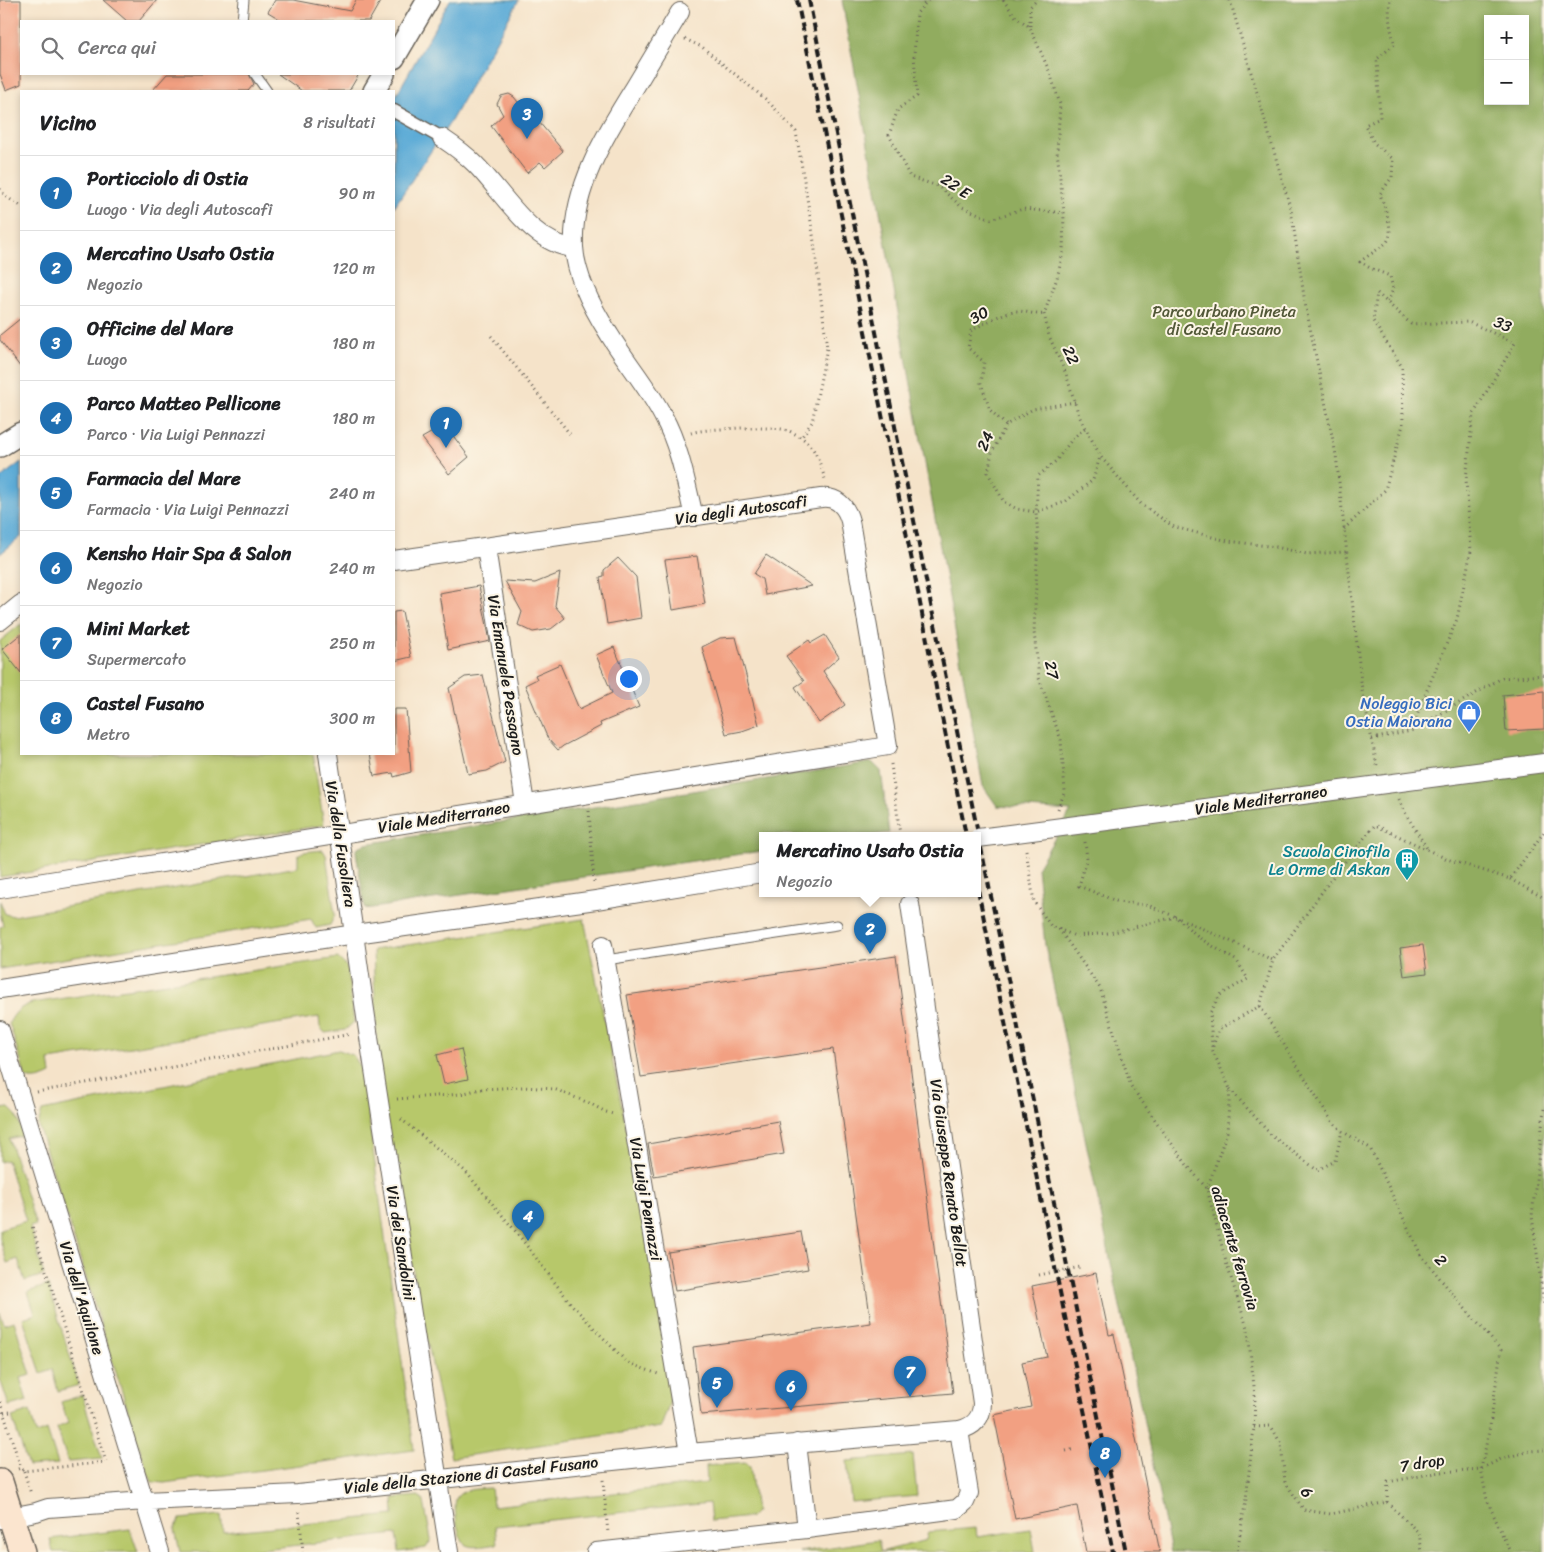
<!DOCTYPE html>
<html lang="it">
<meta charset="utf-8">
<style>
:root{--surface:#fff;--page:#f2f2f2;--text:#202124;--muted:#757577;--line:#e0e0e0;--accent:#1f6fb2}
body{margin:0;font-family:Sriracha,sans-serif;background:var(--page);color:var(--text)}
.controls{position:absolute;right:15px;top:15px;display:grid;overflow:hidden;border-radius:0px;box-shadow:0 2px 8px #0003}
.controls button{width:45px;height:45px;display:grid;place-items:center;padding:0;border:0;border-bottom:1px solid var(--line);background:var(--surface);color:var(--text);font:25px sans-serif}
.you{position:absolute;left:628px;top:678px;width:18px;height:18px;margin:-12px;border:4px solid #fff;border-radius:50%;background:#1a73e8;box-shadow:0 0 0 8px #1a73e833}
.badge{display:grid;place-items:center;width:32px;height:32px;border-radius:50%;background:var(--accent);color:#fff;font-size:16px;font-weight:700}
.pin{position:absolute;translate:-50% -41px;filter:drop-shadow(0 1px 2px #0008)}
.pin::after{content:'';position:absolute;top:26px;width:18px;height:15px;background:inherit;clip-path:polygon(0 0,100% 0,50% 100%)}
.popup{position:absolute;left:759px;top:832px;width:222px;height:65px;box-sizing:border-box;display:grid;place-content:center;border-radius:0px;background:var(--surface);filter:drop-shadow(0 1px 4px #0005);font-size:16px;white-space:nowrap;color:var(--muted)}
.popup b{font-size:19px;color:var(--text)}
.popup::after{content:'';position:absolute;left:50%;top:100%;margin-left:-10px;border:10px solid transparent;border-top-color:var(--surface)}
.list{margin:0;padding:0;list-style:none}
h2{display:flex;justify-content:space-between;align-items:center;height:65px;margin:0;padding:0 20px;font-size:21px}
h2 small{font-size:16px;font-weight:400;color:var(--muted)}
.list li{display:grid;grid-template-columns:32px 1fr auto;gap:15px;align-items:center;box-sizing:border-box;height:75px;padding:0 20px;border-top:1px solid var(--line)}
.list b{display:block;font-size:19px;white-space:nowrap}
.list p{margin:0;font-size:16px;white-space:nowrap;color:var(--muted)}
.list em{font-size:16px;font-style:normal;color:var(--muted)}
.icon{flex:none;width:28px;height:28px;fill:none;stroke:currentColor;stroke-width:2;stroke-linecap:round;stroke-linejoin:round}
.map{position:relative;flex:none;width:1544px;height:1552px;overflow:hidden}
.search{position:absolute;background:var(--surface);box-shadow:0 2px 8px #0003;left:20px;top:20px;width:375px;height:55px;display:flex;align-items:center;gap:12px;box-sizing:border-box;padding:0 18px;border-radius:0px;color:var(--muted);font-size:19px}
.panel{position:absolute;background:var(--surface);box-shadow:0 2px 8px #0003;left:20px;top:90px;width:375px;height:665px;border-radius:0px}
.map>svg:first-child{display:block}
.green{fill:#b7c86b;stroke:#6a7244}
.forest{fill:#91ac5f;stroke:#56643e;fill-rule:evenodd}
.water{fill:#5dacd7;stroke:#3c647a}
.building{fill:#f2a082}
.lines{fill:none;stroke-linecap:round;stroke-linejoin:round}
.service-casing{stroke:#686259;stroke-width:11}
.pedestrian-casing{stroke:#686259;stroke-width:15}
.minor-casing{stroke:#686259;stroke-width:20}
.tertiary-casing{stroke:#686259;stroke-width:24}
.secondary-casing{stroke:#686259;stroke-width:28}
.path{stroke:#686259;stroke-width:3;stroke-dasharray:1 4;stroke-linecap:butt}
.service{stroke:#fff;stroke-width:9}
.pedestrian{stroke:#fff;stroke-width:12}
.minor{stroke:#fff;stroke-width:18}
.tertiary{stroke:#fff;stroke-width:21}
.secondary{stroke:#fbe5cf;stroke-width:25}
.rail{stroke:#1c1c1c;stroke-width:4;stroke-dasharray:8 4;stroke-linecap:butt}
.minor-bridge-casing{stroke:#686259;stroke-width:20;stroke-linecap:butt}
.path-bridge{stroke:#686259;stroke-width:3;stroke-dasharray:1 4;stroke-linecap:butt}
.minor-bridge{stroke:#fff;stroke-width:18}
.labels{text-anchor:middle;dominant-baseline:central;stroke-width:4;stroke-linejoin:round;paint-order:stroke}
.street-label{font-size:16px;fill:#1c1c1c;stroke:#fcf5e5}
.park-label{font-size:16px;fill:#525838;stroke:#fcf5e5}
.shop-label{font-size:16px;fill:#366cbe;stroke:#fcf5e5;text-anchor:end}
.culture-label{font-size:16px;fill:#0d838f;stroke:#fcf5e5;text-anchor:end}
</style>
<div class="map">
<svg width="1544" height="1552" viewBox="0 0 1544 1552">
<rect width="100%" height="100%" fill="#fcf5e5"/>
<filter id="ink" filterUnits="userSpaceOnUse"><feTurbulence type="fractalNoise" baseFrequency=".02" numOctaves="2"/><feDisplacementMap in="SourceGraphic" scale="10" xChannelSelector="R" yChannelSelector="G"/><feConvolveMatrix kernelMatrix="1 2 1 2 8 2 1 2 1" color-interpolation-filters="sRGB"/></filter>
<filter id="wash" filterUnits="userSpaceOnUse"><feTurbulence type="fractalNoise" baseFrequency=".0096" numOctaves="4" result="noise"/><feDisplacementMap in="SourceGraphic" scale="20" xChannelSelector="R" yChannelSelector="G"/><feGaussianBlur stdDeviation="1.12" result="paint"/><feColorMatrix in="noise" values="0 0 0 0 0 0 0 0 0 0 0 0 0 0 0 0 0 1.4 0 .05"/><feComposite in="paint" operator="in"/></filter>
<g filter="url(#wash)">
<rect width="100%" height="100%" fill="#f5e3c9"/>
<path class="green" d="M21 624V754H313L324 825 0 877V641Z
M323 850 326 855 335 915 330 925 316 928 311 919 0 969V927L3 926 0 912V901L5 914 13 916 298 867V855L303 852Z
M584 919 677 1381 661 1427 451 1458 379 1101 373 950Z
M338 958 347 967 354 1022 345 1030 325 1033 320 1027 319 1017 49 1060 51 1074C43 1078 34 1081 26 1078L9 1023C15 1012 20 1007 32 1003Z
M339 1050 353 1055 362 1069 414 1450 164 1483 152 1482 147 1471 38 1125 42 1111Z
M9 1108 16 1115 24 1135 9 1139 36 1225 30 1227 44 1275 25 1281 18 1259 7 1263 0 1239V1229L26 1221 7 1160 0 1162V1109Z
M48 1285 79 1385 58 1391 52 1369 41 1373 23 1318 35 1314 28 1292Z
M0 1313 4 1324 14 1321 31 1375 20 1378 27 1401 9 1406 0 1379Z
M82 1395 102 1459 68 1462 57 1428 68 1423 61 1402Z
M30 1411 36 1434 47 1430 58 1464 28 1466 12 1417Z
M913 1455 917 1496 851 1502 847 1461Z
M745 1463 750 1467 756 1512 751 1517 711 1521 709 1503 495 1526 497 1544C489 1545 474 1549 466 1545 458 1541 452 1504 457 1497 463 1488 481 1489 491 1488L493 1506 707 1483 706 1466Z
M419 1496 424 1502 431 1540 426 1548 399 1552 396 1534 237 1552H180L175 1529 180 1519 221 1515 223 1532 394 1515 393 1498Z
M976 1528 977 1537 1031 1529 1035 1552H799L878 1540 881 1552 926 1540 928 1532Z
M130 1529 138 1552H53L50 1539Z"/>
<path class="forest" d="M842 0H1544V1552H1171L1045 945 1037 868 1071 811 997 806 983 786ZM1488 19H1525V101H1488Z
M872 762 881 771 889 833 871 835H762V851L365 909 356 852 358 847 366 844Z"/>
<path class="water" d="M450 0H519L451 121 394 207V99Z
M21 462V537L0 554V478Z"/>
<g id="blocks">
<path class="building" d="M0 0H21V84L6 90 0 74Z
M103 0H157L139 21H127Z
M275 0H293L350 11 356 0H381L369 21H283L268 12Z
M167 74H249L254 84 248 91H152Z
M278 74H359L349 91H302Z
M509 94 514 97 526 112 529 110 563 151 545 167 540 162 527 173 491 126 503 115 497 104 501 96Z
M21 318V368L0 340V335Z
M445 425 469 457 449 474 422 438Z
M766 555 812 586 765 595 762 579 754 574Z
M697 556 705 604 673 610 665 560Z
M618 558 636 577 641 618 607 624 600 577 604 576V570Z
M560 573 555 606 565 618 551 629 533 632 518 625 522 612 505 581 535 583Z
M479 586 490 641 448 650 439 593Z
M402 611 411 657 394 661V612Z
M21 634V673L2 649Z
M825 635 839 657 823 671 845 705 819 723 795 687 804 681 786 656 809 640 811 643Z
M736 637 759 725 742 731 726 734 702 647 720 638Z
M614 647 639 707 600 723 601 726 563 746 558 750 548 739 525 685 537 679 535 675 560 664 579 709 612 693 596 655Z
M483 675 505 762 487 771 468 774 449 688 465 677Z
M1544 691V729L1506 731 1503 695Z
M394 709H406L411 772 394 777 393 773 374 776 370 754H394Z
M1423 945 1427 973 1404 976 1400 948Z
M896 956 953 1393 701 1415 693 1347 871 1323 833 1049 641 1077 627 995Z
M461 1049 468 1079 444 1084 437 1055Z
M778 1121 784 1154 654 1176 648 1144Z
M801 1232 808 1269 675 1291 668 1252Z
M1096 1273 1109 1335 1114 1334 1160 1552H1086L1077 1506 1015 1519 994 1415 1031 1407 1022 1362 1047 1357 1032 1286Z"/>
</g>
</g>
<g filter="url(#ink)">
<use href="#blocks" fill-opacity="0" stroke="#686259" stroke-width="1"/>
<g class="lines">
<g class="service-casing">
<path id="service" d="M242 21 244 0
M255 74 267 91
M606 960 837 925"/>
</g>
<g class="pedestrian-casing">
<path id="pedestrian" d="M394 111 442 138"/>
</g>
<g class="minor-casing">
<path id="minor" d="M680 12C665 37 650 62 635 87 606 133 571 190 574 247 576 278 593 309 609 334 626 362 648 387 663 416 680 447 686 483 694 517
M442 138C454 146 465 154 475 164 504 193 531 244 574 248
M486 547 525 804
M0 621 21 604
M328 754 368 1031 449 1552
M994 836 1544 763
M0 889 888 746 850 521C846 506 836 496 821 498L394 560
M603 945 689 1453
M0 989 355 934 596 900 762 873
M0 1030 160 1552
M797 1443 807 1529
M0 1519 36 1512 48 1508 145 1501 298 1494 689 1453 959 1430C974 1427 982 1418 982 1403L910 904
M596 1552 807 1529 957 1509 965 1502 969 1493 959 1430"/>
</g>
<g class="tertiary-casing">
<path id="tertiary" d="M394 58 428 0
M374 91 384 74
M0 446 21 433"/>
</g>
<g class="secondary-casing">
<path id="secondary" d="M0 1482 22 1552"/>
</g>
<path class="path" d="M928 0 917 13 914 55 917 96 898 109 889 135 910 177 938 186 962 207 991 219 1023 209 1064 213
M1003 0 1016 17 1030 27 1050 73 1060 104 1057 151 1064 213 1063 253 1057 278 1044 314 1049 336 1066 374 1079 416 1101 457 1141 504 1174 527 1228 541 1276 547 1307 554 1347 552
M1230 0 1291 210 1305 303 1336 455 1362 690 1377 766
M1030 26V7L1037 0
M685 39 702 47 742 80 768 101 796 132 813 234 827 348 812 422 801 438
M0 189 6 197 21 206
M1388 302 1393 289 1390 276 1370 268 1360 262C1368 255 1378 250 1386 243 1396 233 1384 206 1380 194L1392 177 1393 159 1374 143 1365 125 1380 118 1377 59 1395 44C1390 30 1388 15 1390 0
M491 336 570 434
M1075 402 1033 409 1006 425 992 452 988 473 1004 502 1017 509 1036 512 1065 502 1093 480 1100 457
M1006 425 990 410 981 383 984 362 968 348 971 331C981 325 1005 311 1016 311 1026 311 1034 315 1044 314
M691 433C705 428 772 426 787 430 792 432 803 438 807 442 817 451 821 467 825 479
M1344 529 1385 490 1403 425 1402 367 1373 321 1377 293 1411 324 1469 322 1515 343 1473 415 1466 479 1471 551 1457 619 1427 690 1411 731
M1372 739 1411 731 1502 678 1544 675
M891 764 900 835
M1399 799 1404 811 1428 850
M1058 809 1065 791 1061 740 1039 678 1034 632 1038 537 1036 512 1038 476 1056 461 1073 438 1085 428
M589 811 594 882
M1085 842 1087 858 1079 886 1116 901 1150 906 1176 917 1201 939 1237 961 1248 979 1220 995 1210 1013 1212 1047
M1026 850 1034 902 1051 926 1075 936 1109 933 1176 917 1273 960
M1510 879 1544 898
M1059 929 1100 988 1131 1086 1187 1165 1207 1189 1226 1262 1248 1331 1255 1396 1254 1427 1246 1499 1237 1552
M1260 1006 1331 1120 1342 1131 1370 1148 1421 1255 1456 1298 1501 1350 1490 1426 1481 1469 1487 1500 1510 1552
M1230 1089 1272 1136 1317 1170 1335 1161 1342 1131
M37 1092 351 1034
M397 1099 461 1094 480 1089 523 1087 554 1089 589 1103 606 1112 613 1114
M1544 1109 1532 1216 1544 1305
M401 1119 465 1171 517 1233 572 1305 613 1348 628 1363 658 1374
M1207 1189 1227 1132 1230 1089 1212 1049 1219 1029 1260 1006 1273 960 1335 874 1375 825 1447 859 1510 879 1544 832
M0 1402 21 1468
M4 1413 10 1412
M1254 1427 1271 1426 1281 1444 1285 1482 1304 1510 1331 1514 1387 1502
M1066 1451 1075 1449
M18 1469 21 1468 24 1471 106 1462 32 1226
M24 1471 31 1494
M603 1480 608 1533
M1387 1502 1388 1482 1441 1472 1481 1469 1501 1459 1530 1451 1544 1450
M1387 1502 1419 1533 1422 1552
M299 1512 303 1552"/>
<use href="#service" class="service"/>
<use href="#pedestrian" class="pedestrian"/>
<use href="#minor" class="minor"/>
<use href="#tertiary" class="tertiary"/>
<use href="#secondary" class="secondary"/>
<path class="rail" d="M797 0 912 561 938 698 966 835
M809 0 931 605 1126 1552
M978 890 1113 1552"/>
<g class="minor-bridge-casing">
<path id="minor-bridge" d="M978 838 994 836"/>
</g>
<path class="path-bridge" d="M1039 1275 1081 1267"/>
<use href="#minor-bridge" class="minor-bridge"/>
</g>
</g>
<defs>
<g id="shop-pin" transform="scale(1.25)"><path d="M0 17L-7.5 6A9.5 9.5 0 1 1 7.5 6Z" fill="#3f7fe0" stroke="#fcf5e5"/><path d="M-5-2.5h2.3a2.7 3.5 0 0 1 5.4 0H5L5.5 6h-11ZM-1.5-2.5h3a1.5 2.3 0 0 0-3 0Z" fill="#fff"/></g>
<g id="building-pin" transform="scale(1.25)"><path d="M0 17L-7.5 6A9.5 9.5 0 1 1 7.5 6Z" fill="#0f9aa8" stroke="#fcf5e5"/><path d="M-4-6H4V6H1V3H-1V6H-4ZM-2.5-4.3h1.7v1.8h-1.7ZM.8-4.3h1.7v1.8H.8ZM-2.5-1h1.7V.8h-1.7ZM.8-1h1.7V.8H.8Z" fill="#fff"/></g>
</defs>
<g fill-rule="evenodd">
<use href="#shop-pin" x="1469" y="712"/>
<use href="#building-pin" x="1407" y="860"/>
</g>
<g class="labels">
<g class="street-label">
<text transform="translate(956 186) rotate(34)">22 E</text>
<text transform="translate(979 315) rotate(-31)">30</text>
<text transform="translate(1503 324) rotate(24)">33</text>
<text transform="translate(1071 355) rotate(67)">22</text>
<text transform="translate(985 441) rotate(-67)">24</text>
<text transform="translate(741 510) rotate(-8)">Via degli Autoscafi</text>
<text transform="translate(1052 670) rotate(79)">27</text>
<text transform="translate(506 675) rotate(81)">Via Emanuele Pessagno</text>
<text transform="translate(1261 800) rotate(-8)">Viale Mediterraneo</text>
<text transform="translate(444 817) rotate(-9)">Viale Mediterraneo</text>
<text transform="translate(341 844) rotate(81)">Via della Fusoliera</text>
<text transform="translate(949 1173) rotate(82)">Via Giuseppe Renato Bellot</text>
<text transform="translate(646 1199) rotate(80)">Via Luigi Pennazzi</text>
<text transform="translate(401 1243) rotate(81)">Via dei Sandolini</text>
<text transform="translate(1235 1248) rotate(73)">adiacente ferrovia</text>
<text transform="translate(1441 1260) rotate(51)">2</text>
<text transform="translate(82 1298) rotate(73)">Via dell'Aquilone</text>
<text transform="translate(1422 1463) rotate(-9)">7 drop</text>
<text transform="translate(471 1475) rotate(-6)">Viale della Stazione di Castel Fusano</text>
<text transform="translate(1307 1492) rotate(55)">6</text>
</g>
<g class="park-label">
<text x="1224" y="311">Parco urbano Pineta<tspan x="1224" dy="18">di Castel Fusano</tspan></text>
</g>
<g class="shop-label">
<text x="1452" y="703">Noleggio Bici<tspan x="1452" dy="18">Ostia Maiorana</tspan></text>
</g>
<g class="culture-label">
<text x="1390" y="851">Scuola Cinofila<tspan x="1390" dy="18">Le Orme di Askan</tspan></text>
</g>
</g>
</svg>
<div class="controls">
<button>+</button>
<button>−</button>
</div>
<div class="you"></div>
<div class="pin badge" style="left:446px;top:448px">1</div>
<div class="pin badge" style="left:870px;top:954px">2</div>
<div class="popup"><b>Mercatino Usato Ostia</b>Negozio</div>
<div class="pin badge" style="left:527px;top:139px">3</div>
<div class="pin badge" style="left:528px;top:1241px">4</div>
<div class="pin badge" style="left:717px;top:1408px">5</div>
<div class="pin badge" style="left:791px;top:1411px">6</div>
<div class="pin badge" style="left:910px;top:1397px">7</div>
<div class="pin badge" style="left:1105px;top:1478px">8</div>
<div class="search"><svg class="icon" aria-label="search" viewBox="0 0 24 24"><circle cx="10" cy="10" r="6"/><path d="M15 15l6 6"/></svg>Cerca qui</div>
<section class="panel">
<h2>Vicino<small>8 risultati</small></h2>
<ul class="list">
<li><span class="badge">1</span><div><b>Porticciolo di Ostia</b><p>Luogo · Via degli Autoscafi</p></div><em>90 m</em></li>
<li><span class="badge">2</span><div><b>Mercatino Usato Ostia</b><p>Negozio</p></div><em>120 m</em></li>
<li><span class="badge">3</span><div><b>Officine del Mare</b><p>Luogo</p></div><em>180 m</em></li>
<li><span class="badge">4</span><div><b>Parco Matteo Pellicone</b><p>Parco · Via Luigi Pennazzi</p></div><em>180 m</em></li>
<li><span class="badge">5</span><div><b>Farmacia del Mare</b><p>Farmacia · Via Luigi Pennazzi</p></div><em>240 m</em></li>
<li><span class="badge">6</span><div><b>Kensho Hair Spa &amp; Salon</b><p>Negozio</p></div><em>240 m</em></li>
<li><span class="badge">7</span><div><b>Mini Market</b><p>Supermercato</p></div><em>250 m</em></li>
<li><span class="badge">8</span><div><b>Castel Fusano</b><p>Metro</p></div><em>300 m</em></li>
</ul>
</section>
</div>
